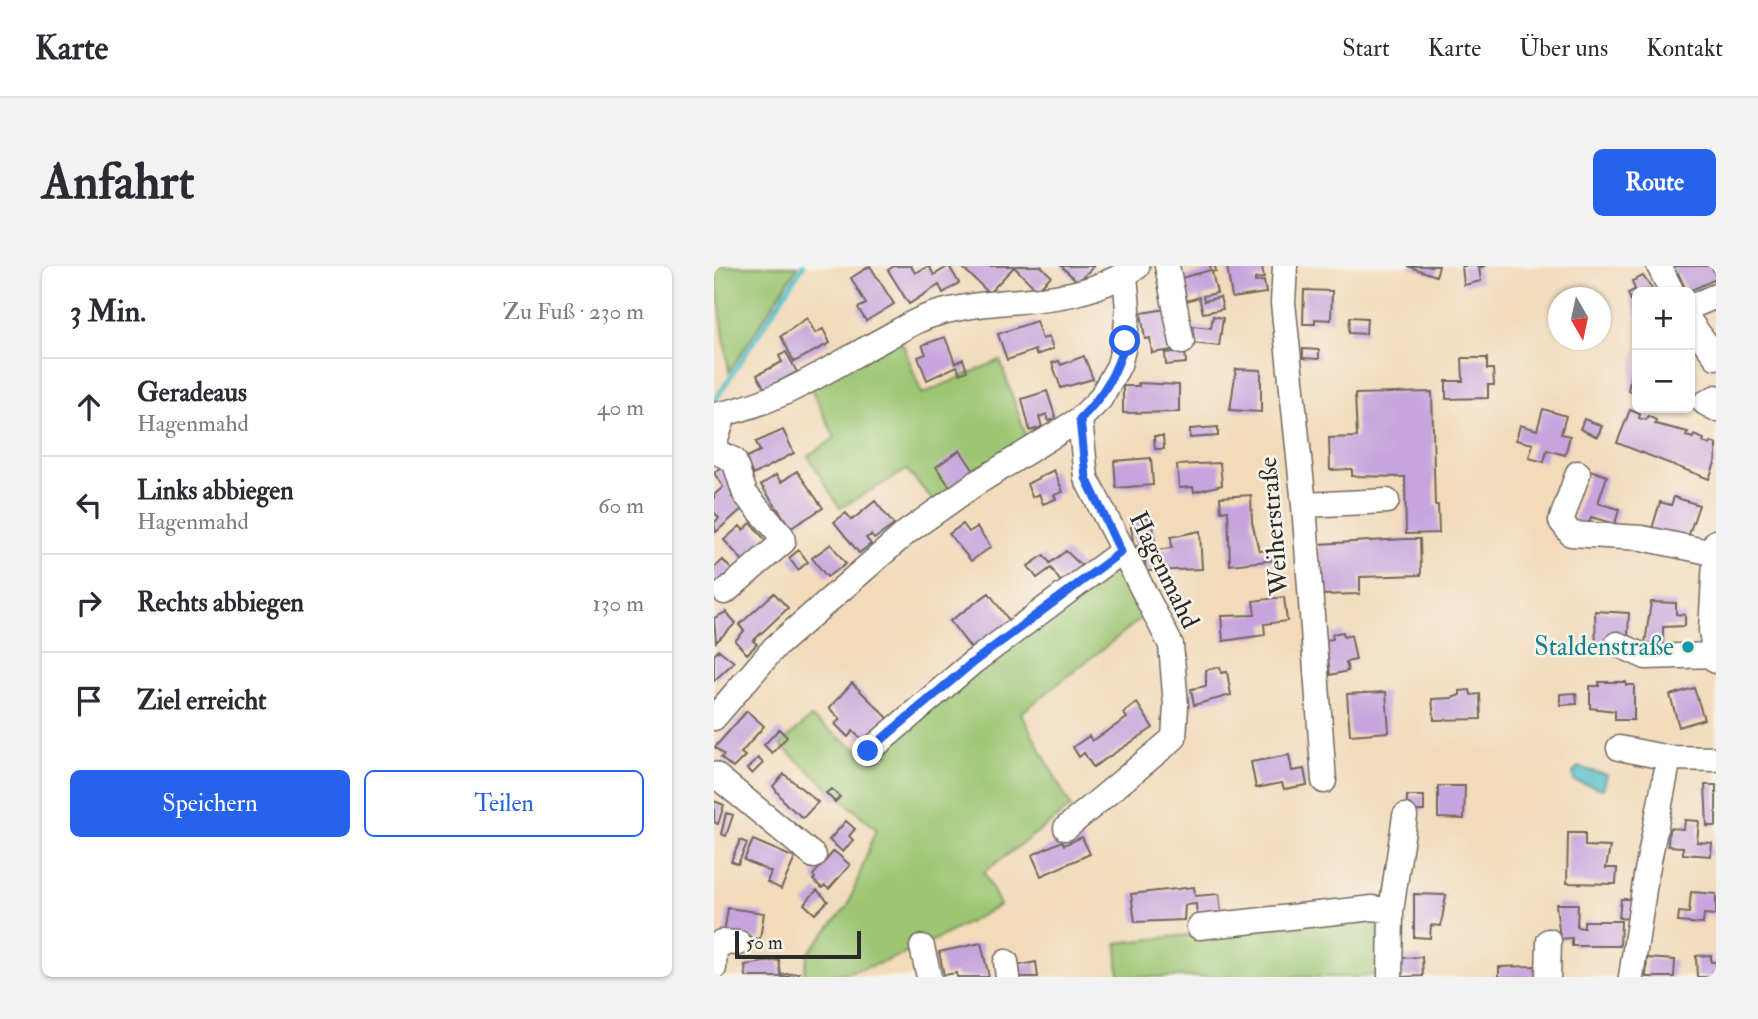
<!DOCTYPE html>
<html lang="de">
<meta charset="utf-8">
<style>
:root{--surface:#fff;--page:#f2f2f3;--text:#2b2b33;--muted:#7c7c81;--line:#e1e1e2;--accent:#2563eb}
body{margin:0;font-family:"IM FELL Double Pica",serif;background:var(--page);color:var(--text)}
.controls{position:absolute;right:21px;top:21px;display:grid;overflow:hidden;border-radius:10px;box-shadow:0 2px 5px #0004}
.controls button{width:63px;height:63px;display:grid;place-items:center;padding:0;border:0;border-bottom:2px solid var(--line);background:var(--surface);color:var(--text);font:35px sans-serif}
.compass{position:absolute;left:834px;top:21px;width:63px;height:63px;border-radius:50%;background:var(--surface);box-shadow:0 2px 5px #0004;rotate:171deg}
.scale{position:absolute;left:21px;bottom:18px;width:126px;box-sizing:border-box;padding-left:7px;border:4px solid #2b2b2b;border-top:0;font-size:19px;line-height:24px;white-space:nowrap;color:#2b2b2b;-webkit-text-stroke:5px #f7f3e8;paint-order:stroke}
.stop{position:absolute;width:21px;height:21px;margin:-16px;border:5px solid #2563eb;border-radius:50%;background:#fff}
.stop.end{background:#2563eb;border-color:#fff;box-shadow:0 2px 7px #0008}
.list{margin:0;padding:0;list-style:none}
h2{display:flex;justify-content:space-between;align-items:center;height:91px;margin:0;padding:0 28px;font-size:30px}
h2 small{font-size:23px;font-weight:400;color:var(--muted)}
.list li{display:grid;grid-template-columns:46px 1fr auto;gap:21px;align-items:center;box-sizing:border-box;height:98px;padding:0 28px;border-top:2px solid var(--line)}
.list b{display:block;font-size:26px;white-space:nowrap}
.list p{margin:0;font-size:23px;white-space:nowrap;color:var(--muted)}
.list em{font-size:23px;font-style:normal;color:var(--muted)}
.actions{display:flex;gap:14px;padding:21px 28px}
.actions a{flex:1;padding:16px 0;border:2px solid var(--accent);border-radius:10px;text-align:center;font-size:24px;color:var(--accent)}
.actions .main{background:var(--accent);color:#fff}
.icon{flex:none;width:38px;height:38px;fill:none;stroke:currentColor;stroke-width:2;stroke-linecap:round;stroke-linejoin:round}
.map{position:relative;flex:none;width:1002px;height:711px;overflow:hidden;border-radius:10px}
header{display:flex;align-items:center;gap:42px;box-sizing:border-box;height:98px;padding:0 35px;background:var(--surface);border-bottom:2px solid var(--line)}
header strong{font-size:33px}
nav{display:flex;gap:38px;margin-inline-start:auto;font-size:24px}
.intro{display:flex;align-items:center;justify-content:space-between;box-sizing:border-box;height:168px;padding:0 42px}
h1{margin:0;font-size:49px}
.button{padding:18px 32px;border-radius:10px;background:var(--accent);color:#fff;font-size:24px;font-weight:700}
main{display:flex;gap:42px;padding:0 42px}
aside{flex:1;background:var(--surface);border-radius:10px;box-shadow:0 2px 5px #0004}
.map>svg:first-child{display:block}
.green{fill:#9cc673;stroke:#64784f;stroke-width:2}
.water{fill:#51bec9;stroke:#3e747a;stroke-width:2}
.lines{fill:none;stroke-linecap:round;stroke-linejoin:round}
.stream{stroke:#51bec9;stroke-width:5}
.building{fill:#c7a4dd}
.minor-casing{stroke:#71685d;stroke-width:27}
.minor{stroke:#fff;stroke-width:24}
.route{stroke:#2563eb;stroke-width:9}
.culture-dot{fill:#0f9aa8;stroke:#f7f3e8;stroke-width:2.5}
.labels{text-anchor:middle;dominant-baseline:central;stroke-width:5;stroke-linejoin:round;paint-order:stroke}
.street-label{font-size:26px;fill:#2b2b2b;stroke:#f7f3e8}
.culture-label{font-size:26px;fill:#0d838f;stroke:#f7f3e8;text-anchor:end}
</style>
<header>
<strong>Karte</strong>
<nav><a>Start</a><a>Karte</a><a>Über uns</a><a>Kontakt</a></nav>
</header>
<div class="intro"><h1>Anfahrt</h1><a class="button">Route</a></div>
<main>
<aside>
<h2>3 Min.<small>Zu Fuß · 230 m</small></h2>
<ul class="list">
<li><svg class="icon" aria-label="ahead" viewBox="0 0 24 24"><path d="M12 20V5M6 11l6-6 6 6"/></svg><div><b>Geradeaus</b><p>Hagenmahd</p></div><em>40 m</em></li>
<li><svg class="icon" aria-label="left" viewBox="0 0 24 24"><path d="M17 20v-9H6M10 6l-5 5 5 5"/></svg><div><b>Links abbiegen</b><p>Hagenmahd</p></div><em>60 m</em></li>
<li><svg class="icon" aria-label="right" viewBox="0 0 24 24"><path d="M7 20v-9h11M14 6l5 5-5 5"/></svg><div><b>Rechts abbiegen</b></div><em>130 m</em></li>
<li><svg class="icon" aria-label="arrive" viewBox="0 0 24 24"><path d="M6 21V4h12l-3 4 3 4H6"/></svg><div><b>Ziel erreicht</b></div></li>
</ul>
<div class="actions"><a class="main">Speichern</a><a>Teilen</a></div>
</aside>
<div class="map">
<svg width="1002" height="711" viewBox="0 0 1002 711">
<rect width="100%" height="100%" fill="#f7f3e8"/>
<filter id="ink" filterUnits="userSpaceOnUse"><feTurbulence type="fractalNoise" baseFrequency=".0143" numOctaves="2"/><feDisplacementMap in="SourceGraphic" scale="14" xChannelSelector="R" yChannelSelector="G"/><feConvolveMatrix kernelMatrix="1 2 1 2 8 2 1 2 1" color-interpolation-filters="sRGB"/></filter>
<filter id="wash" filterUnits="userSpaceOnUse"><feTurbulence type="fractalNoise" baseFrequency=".00686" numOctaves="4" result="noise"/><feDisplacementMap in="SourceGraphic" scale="28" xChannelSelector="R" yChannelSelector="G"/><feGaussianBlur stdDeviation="1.57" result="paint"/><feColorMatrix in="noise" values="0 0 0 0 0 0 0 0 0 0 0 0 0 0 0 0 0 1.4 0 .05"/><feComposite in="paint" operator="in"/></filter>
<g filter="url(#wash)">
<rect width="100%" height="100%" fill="#f2daba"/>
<path class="green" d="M0 0H84L15 106Z
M186 71 208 128 286 94 314 176 221 237 193 204 126 242 94 190 121 172 95 118Z
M407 286 438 344 307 447 357 541 270 606 286 639C226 672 160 711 89 711L94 687 134 640 162 563 66 479 97 451 152 490Z
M643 650 658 652 665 660 667 708 648 711H405L403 677Z"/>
<path class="water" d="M864 501 893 509 889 523 860 515 859 507Z"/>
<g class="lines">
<path class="stream" d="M0 136 89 0"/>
</g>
<g id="blocks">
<path class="building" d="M156 0 180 38 152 55 144 42 152 38 137 12Z
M180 0H197L201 7 215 0 220 9 235 0 245 17 229 27 225 19 195 38 174 4Z
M247 0H327L337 10 323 24 300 1 275 27Z
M347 0H380L364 16Z
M496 0H501L502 5 498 6 503 27 489 30 490 35 506 31 509 43 489 47 485 31 473 35 467 12 497 4Z
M513 0H548L550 12 541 13V16L550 15 552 27 518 32Z
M693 0H725L722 10Z
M748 0H771L765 2 767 15 750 19Z
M955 0H998L1002 13 973 26 964 7 960 9Z
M929 10 940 26H923V50L914 27 921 24 918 15Z
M590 24 618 25 617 54 601 53V58H589Z
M453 43 458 84 438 87 436 72 431 73 427 47Z
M499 50 509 52 505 80 477 77 479 60 497 62Z
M636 51 653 52 652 68 635 67Z
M93 52 101 67 109 63 116 77 80 96 67 70Z
M322 55 328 73 335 71 339 83 322 89 321 84 293 94 284 68Z
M231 71 241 97 249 93 253 105 246 108 243 100 213 114 204 91 212 88 208 79Z
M589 83 605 84V93L589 92Z
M921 84H923V126L914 125Z
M471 85 472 97 452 99 451 87Z
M72 86 83 106 51 123 43 109 68 96 65 90Z
M370 90 379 113 347 122 338 97 345 95 347 99Z
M748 92H773V103H779L780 119H774V132L732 133V115H749Z
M522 103 547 104V146L516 144Z
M424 117 465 119V146L409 147V120H425Z
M333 125 342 153 334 155 332 148 325 151 328 161 316 165 308 133Z
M718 126 721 239H724L725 267 692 268 691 211 638 210V203L616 204 615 172 643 171 641 128Z
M829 143 852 150 847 168 856 170 851 189 833 184 830 196 815 192 819 178 802 174 806 159 823 164Z
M916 144 926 148 925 152 932 154 934 150 942 154 941 158 974 166 972 170 979 172 980 169 990 173 989 176 996 179 997 176 1002 178V194L995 213 903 177Z
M870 153 888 160 883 171 866 163Z
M504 161V170L476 172V163Z
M69 164 80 187 39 209 31 192 46 185 42 176Z
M440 170H449L450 183H441Z
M246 184 260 205 236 221 222 201Z
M437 192 439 219 402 222 400 195Z
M506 197 508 219 480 226 479 221 465 222 463 199Z
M8 200 25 224 18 231 29 242 2 266 0 257 5 252 0 246V229L9 221 0 207Z
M340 204 349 226 340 229 342 233 329 238 325 228 318 231 313 218Z
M876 204 893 210 884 237 905 243 901 258 877 251 874 260 860 256Z
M83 205 109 242 77 262 47 219 62 209 67 216Z
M537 229 538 256 545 285 561 284V294L516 299 514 244 507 245 506 231Z
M960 231 985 239 972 277 937 266 946 236 957 239Z
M161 235 180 259 160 273 157 269 152 272 157 278 145 287 120 256 132 247 138 254Z
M438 251 442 284 458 282 457 271 486 265 488 303 432 305 430 287 423 288V280L420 281 417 261H420L419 253Z
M37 257 56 280 29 295 10 274 26 260 29 264Z
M249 258 255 266 263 261 277 281 257 295 235 268Z
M691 273H706L707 309 646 311V328L605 329 604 278Z
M117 278 132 298 113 311 98 292Z
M85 284 94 296 84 304 75 292Z
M352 285 371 303 349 319 337 302 323 312 314 300 330 289 336 297Z
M9 294 23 310 0 331V302Z
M60 327 74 342 39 375 43 378 33 388 21 375 30 365 25 359Z
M275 327 297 357 259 385 236 355Z
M570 331 573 355 550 358 551 369 509 375 507 350 541 349 539 335Z
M937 336 962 337V348L971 349V360L949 361V378L931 377Z
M881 345 915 347 914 369H903L902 385 882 384Z
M12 346 22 357 2 376 0 352Z
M629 366 630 371 637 369 642 394 632 396 634 405 616 409 612 374 619 373 618 368Z
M5 384 20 396 0 415V389Z
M506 401 507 407 513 406 517 429 480 439 477 423 492 420V404Z
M885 416H912V419H920V454H901V445L876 442V420H885Z
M138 417 175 453 151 477 139 465 134 471 121 458 126 453 115 442Z
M980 422 990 453 965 461 956 429Z
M756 424 757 429 766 428 767 453 720 454 718 433 738 432 746 429V425Z
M672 426 675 466 636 469 633 428Z
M862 427 863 438 846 439V428Z
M423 437 439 462 379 501 370 487 365 491 359 481 375 470 378 475 413 452 409 447Z
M33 445 50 460 27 487 31 490 19 502 7 492 10 489 1 481Z
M65 463 73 471 58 487 50 479Z
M575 489 578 505 590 503 593 519 570 523 568 517 542 522 537 496Z
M44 492 49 497 38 508 33 503Z
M70 508 104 536 89 552 72 538 59 520Z
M991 519H1002V560H993Z
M724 520H751L750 553 724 552Z
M117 523 126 531 121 536 112 527Z
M693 530H710V545H693Z
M0 535 10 539 4 558 0 556Z
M12 547 19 549 12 570 7 568Z
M971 554 985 555 983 576 998 577 997 590 969 588V581L954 580 955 562 970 563Z
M132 555 141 563 135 570 139 574 129 586 115 574Z
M854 567H871V580L896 581 892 602H903L902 618 853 617Z
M368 571 376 588 327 610 318 589 348 575 350 579Z
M26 574 33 577 24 598 17 595Z
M39 574 81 592 67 623 53 616 57 606 30 594Z
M120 585 136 599 115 623 111 620 108 622 99 614 101 612 99 609Z
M480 621 481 630 505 628 507 647 483 650 482 638 471 639 470 654 421 656 417 628Z
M103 624 114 635 101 648 90 638Z
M977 626 1002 628V649L990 648 989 658 964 656 965 646 975 647Z
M700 628 732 629 727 660 717 659 716 672 700 671Z
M907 633H919L917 653 905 652Z
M842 638H864L863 661 870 662V655H907L906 680H858V672L846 673Z
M14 642 50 647 46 673 10 668Z
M267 677 275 711H243L242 707 230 709 225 686Z
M997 689V696H1002V711H983L982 690Z
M708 691 709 710 688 711 687 692Z
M933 692 961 694 960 711H932Z
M65 694 67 709 85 707 84 711H32L31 699Z
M322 696 324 711H304L302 700Z
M824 700V711H785V701Z"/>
</g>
</g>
<g filter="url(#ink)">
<use href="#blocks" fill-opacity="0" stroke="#71685d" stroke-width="2"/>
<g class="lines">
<g class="minor-casing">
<path id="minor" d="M453 0 468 76
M571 0 569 37 590 239 610 515
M945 0 958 26
M976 41 1002 30
M976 56 1002 91
M1002 131 991 137 1002 143
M0 149C61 140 117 101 170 73 185 65 201 54 218 49 293 26 350 47 423 1
M864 207 847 255 857 268 928 272 999 287
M590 239 673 235
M1002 276 997 365 1002 395
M11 326 69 276 68 270 31 228 20 194 2 186 1 175 11 147
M903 378 932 391 1001 389
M0 452 60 382 193 266 261 218 366 153 386 133 405 99 411 75 414 43 411 9
M905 482 955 492 1002 493
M154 486 258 397 407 286
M0 508 100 590
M352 562 460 472 462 440 457 379 372 212 366 153
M485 661 659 642 677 645
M208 681 215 711
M292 696 294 711
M0 702 1 683 7 676 25 677
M676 711 677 645 691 550
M834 711 835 675
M917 711 932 610 955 492"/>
</g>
<use href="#minor" class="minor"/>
</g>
</g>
<g class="lines" filter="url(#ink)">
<path class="route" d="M154 485 258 397 407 286 372 212 366 153C389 130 403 107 411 75"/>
</g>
<circle class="culture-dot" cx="974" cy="381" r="7"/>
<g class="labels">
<g class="street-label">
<text transform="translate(560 260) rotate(-95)">Weiherstraße</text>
<text transform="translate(450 304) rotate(64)">Hagenmahd</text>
</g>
<g class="culture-label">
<text x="960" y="381">Staldenstraße</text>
</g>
</g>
</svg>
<div class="controls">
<button>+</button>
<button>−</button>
</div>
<svg class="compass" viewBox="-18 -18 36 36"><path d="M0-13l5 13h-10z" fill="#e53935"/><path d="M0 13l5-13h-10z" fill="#7c7c81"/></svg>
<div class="scale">50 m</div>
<div class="stop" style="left:411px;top:75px"></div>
<div class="stop end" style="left:154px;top:485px"></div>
</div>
</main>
